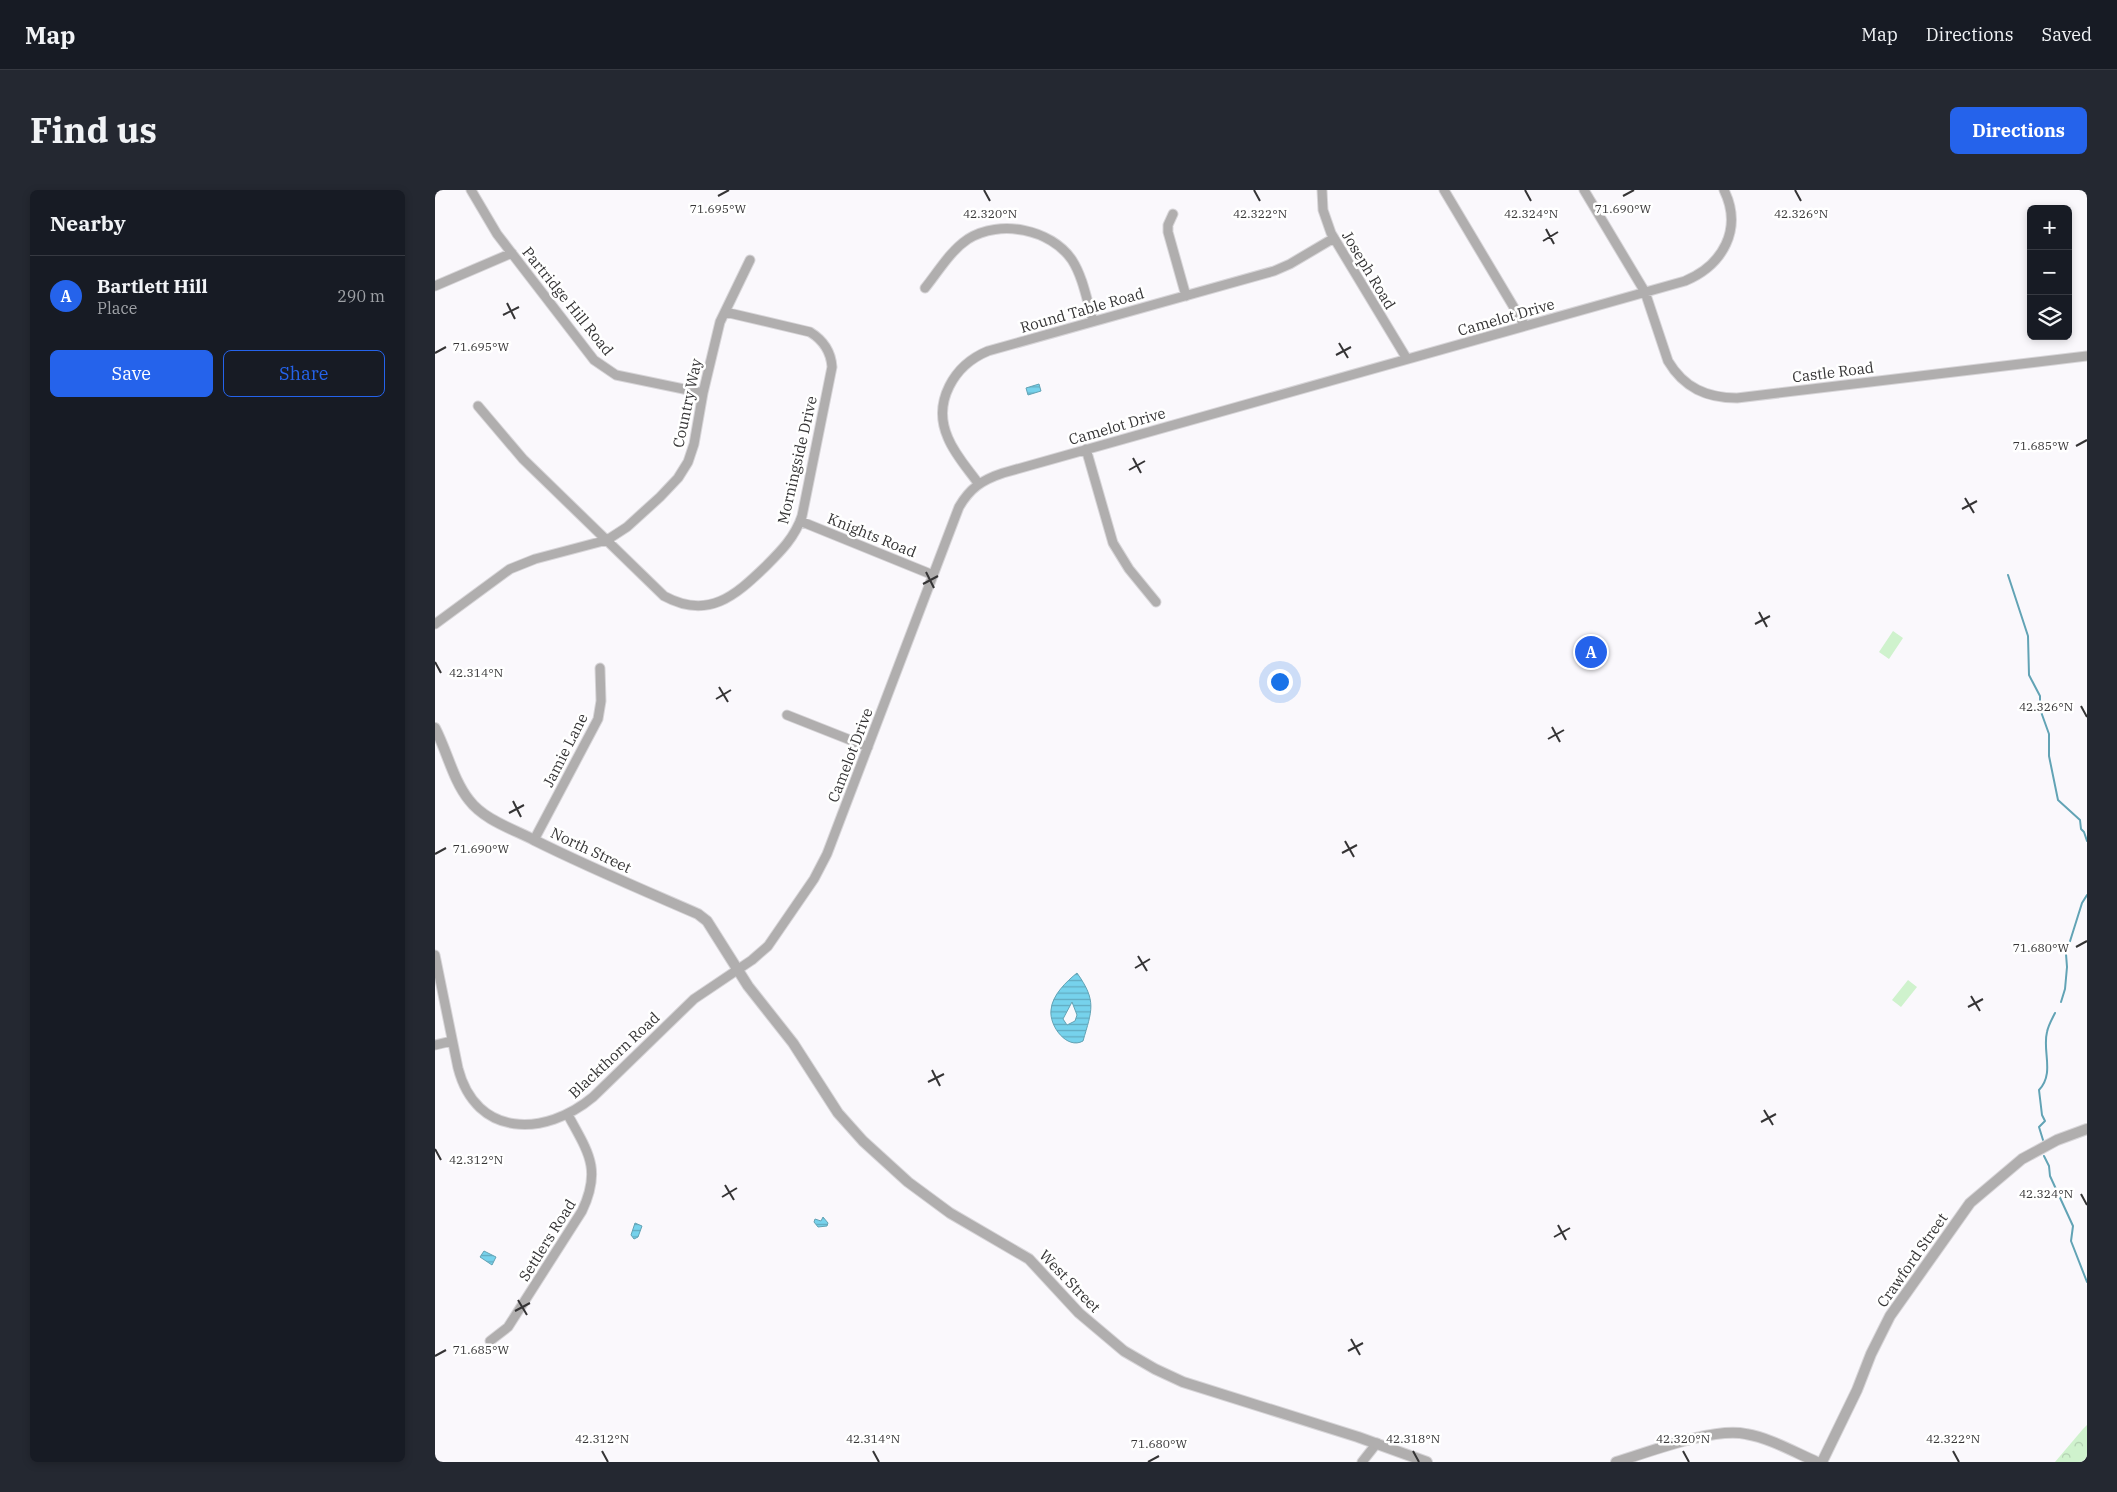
<!DOCTYPE html>
<meta charset="utf-8">
<style>
:root{--surface:#171b24;--page:#242831;--text:#f1f3f6;--muted:#9ea1a6;--line:#363941;--accent:#2563eb}
body{margin:0;font-family:"IBM Plex Serif",serif;background:var(--page);color:var(--text)}
.controls{position:absolute;right:15px;top:15px;display:grid;overflow:hidden;border-radius:8px;box-shadow:0 2px 8px #0003}
.controls button{width:45px;height:45px;display:grid;place-items:center;padding:0;border:0;border-bottom:1px solid var(--line);background:var(--surface);color:var(--text);font:25px sans-serif}
.you{position:absolute;left:844px;top:491px;width:18px;height:18px;margin:-12px;border:4px solid #fff;border-radius:50%;background:#1a73e8;box-shadow:0 0 0 8px #1a73e833}
.badge{display:grid;place-items:center;width:32px;height:32px;border-radius:50%;background:var(--accent);color:#fff;font-size:16px;font-weight:700}
.pin{position:absolute;translate:-50% -50%;border:2px solid #fff;box-shadow:0 1px 5px #0006}
.list{margin:0;padding:0;list-style:none}
h2{display:flex;justify-content:space-between;align-items:center;height:65px;margin:0;padding:0 20px;font-size:21px}
h2 small{font-size:16px;font-weight:400;color:var(--muted)}
.list li{display:grid;grid-template-columns:32px 1fr auto;gap:15px;align-items:center;box-sizing:border-box;height:80px;padding:0 20px;border-top:1px solid var(--line)}
.list b{display:block;font-size:19px;white-space:nowrap}
.list p{margin:0;font-size:16px;white-space:nowrap;color:var(--muted)}
.list em{font-size:16px;font-style:normal;color:var(--muted)}
.actions{display:flex;gap:10px;padding:15px 20px}
.actions a{flex:1;padding:11px 0;border:1px solid var(--accent);border-radius:8px;text-align:center;font-size:18px;color:var(--accent)}
.actions .main{background:var(--accent);color:#fff}
.icon{flex:none;width:28px;height:28px;fill:none;stroke:currentColor;stroke-width:2;stroke-linecap:round;stroke-linejoin:round}
.map{position:relative;flex:none;width:1652px;height:1272px;overflow:hidden;border-radius:8px}
header{display:flex;align-items:center;gap:30px;box-sizing:border-box;height:70px;padding:0 25px;background:var(--surface);border-bottom:1px solid var(--line)}
header strong{font-size:24px}
nav{display:flex;gap:28px;margin-inline-start:auto;font-size:18px}
.intro{display:flex;align-items:center;justify-content:space-between;box-sizing:border-box;height:120px;padding:0 30px}
h1{margin:0;font-size:35px}
.button{padding:12px 22px;border-radius:8px;background:var(--accent);color:#fff;font-size:18px;font-weight:700}
main{display:flex;gap:30px;padding:0 30px}
aside{flex:1;background:var(--surface);border-radius:8px;box-shadow:0 2px 8px #0003}
.map>svg:first-child{display:block}
.park{fill:url(#park-crowns)}
.pitch{fill:#cff2cd}
.water{fill:url(#water-rules);stroke:#62a3b5;fill-rule:evenodd}
.lines{fill:none;stroke-linecap:round;stroke-linejoin:round}
.stream{stroke:#62a3b5;stroke-width:2}
.minor-casing{stroke:#d7d5d8;stroke-width:11}
.tertiary-casing{stroke:#d7d5d8;stroke-width:12}
.minor{stroke:#b0aeae;stroke-width:9}
.tertiary{stroke:#b0aeae;stroke-width:10}
.ticks{fill:none;stroke:#353435;stroke-width:2}
.labels{text-anchor:middle;dominant-baseline:central;stroke-width:5;stroke-linejoin:round;paint-order:stroke}
.street-label{font-size:15px;fill:#353435;stroke:#fff}
.ticks-label{font-size:12px;text-anchor:middle;fill:#353435;stroke:#fff;stroke-width:5;stroke-linejoin:round;paint-order:stroke}
</style>
<header>
<strong>Map</strong>
<nav><a>Map</a><a>Directions</a><a>Saved</a></nav>
</header>
<div class="intro"><h1>Find us</h1><a class="button">Directions</a></div>
<main>
<aside>
<h2>Nearby<small></small></h2>
<ul class="list">
<li><span class="badge">A</span><div><b>Bartlett Hill</b><p>Place</p></div><em>290 m</em></li>
</ul>
<div class="actions"><a class="main">Save</a><a>Share</a></div>
</aside>
<div class="map">
<svg width="1652" height="1272" viewBox="0 0 1652 1272">
<defs>
<pattern id="park-crowns" width="20" height="18" patternUnits="userSpaceOnUse" patternTransform="scale(1.25)"><rect width="20" height="18" fill="#cff2cd"/><path d="M2 6a3 3 0 1 1 6 0M12 15a3 3 0 1 1 6 0" fill="none" stroke="#b2d0b1"/></pattern>
<pattern id="water-rules" width="6" height="5" patternUnits="userSpaceOnUse" patternTransform="scale(1.25)"><rect width="6" height="5" fill="#76d2ec"/><path d="M0 2.5h6" fill="none" stroke="#62abc0"/></pattern>
</defs>
<rect width="100%" height="100%" fill="#faf8fc"/>
<path class="park" d="M1652 1235V1272H1620L1648 1239Z"/>
<path class="pitch" d="M1458 441 1468 448 1454 469 1444 462Z
M1473 790 1482 797 1466 817 1457 810Z"/>
<path class="water" d="M604 194 606 201 593 205 591 198Z
M642 783C662 811 657 820 648 851 632 860 614 836 616 820 617 805 632 791 642 783ZM637 812 642 825 640 831 632 835 628 829Z
M388 1027 393 1033 392 1036 383 1037 379 1032 380 1029 386 1031Z
M200 1033 207 1036 203 1047 199 1049 196 1045Z
M49 1061 61 1067 57 1075 45 1067Z"/>
<g class="lines">
<path class="stream" d="M1573 385 1593 446 1594 485 1605 506V519L1614 544V566L1623 610 1645 630 1646 639 1649 642 1652 651
M1626 812 1630 799 1632 777 1631 764 1647 713 1652 705
M1608 950 1604 937 1610 931 1607 925 1604 900C1620 883 1607 861 1612 842 1613 836 1617 829 1620 823
M1609 966 1614 976 1615 986 1638 1036 1636 1051 1652 1092"/>
<g class="minor-casing">
<path id="minor" d="M36 0 62 44 159 170 181 185 268 203
M887 0 888 20 896 43 972 169
M1009 0 1090 136
M1149 0 1210 102 1233 171C1249 198 1272 208 1302 208L1652 166
M738 24 733 35V42L751 106
M0 96 77 63
M490 98C503 82 515 61 533 49 565 29 616 39 637 70 648 87 652 111 658 131
M43 216 88 269 229 406C273 430 300 406 331 376 346 361 360 347 367 326L397 177C396 162 388 150 375 142L290 122
M651 259 678 353 694 379 721 412
M543 293C533 279 520 265 513 248 497 212 519 175 553 161L839 81 855 74 899 48
M365 331 498 385
M0 434 75 379 100 369 172 350 192 337 225 307 243 288 253 272 259 254 268 203 285 132 315 70
M352 525 433 557
M99 650 163 529 166 511 165 478
M0 765 23 878C41 948 110 947 158 907L259 809 317 770 333 756 379 689 392 664 524 317C535 298 547 290 568 283L1250 91C1288 75 1308 39 1289 0
M0 855 17 851
M55 1151 73 1137 147 1021C167 979 153 962 133 925
M927 1272 942 1253"/>
</g>
<g class="tertiary-casing">
<path id="tertiary" d="M0 538C12 561 18 590 34 610 49 630 78 639 99 650 153 677 208 700 263 724L272 731 313 796 358 853 403 923 428 951 473 992 515 1023 594 1069 644 1123 689 1161 720 1179 748 1192 923 1247 992 1272
M1181 1272C1214 1262 1278 1237 1311 1244 1335 1248 1359 1262 1382 1272
M1387 1272 1422 1200 1436 1164 1455 1126 1535 1013 1587 969 1622 950 1652 939"/>
</g>
<use href="#minor" class="minor"/>
<use href="#tertiary" class="tertiary"/>
</g>
<path class="ticks" d="M549 0 555 11M819 0 825 11M1090 0 1096 11M1360 0 1366 11M283 6 294 0M1188 6 1199 0M1111 39 1119 54M1108 51 1123 42M72 113 80 129M68 125 84 117M904 153 913 168M0 163 11 157M901 165 916 157M1641 256 1652 250M698 268 706 283M694 280 710 271M1530 308 1539 323M1527 319 1542 311M491 382 499 398M488 394 503 386M1324 422 1332 437M1320 434 1335 426M0 472 6 483M284 497 293 512M281 509 296 500M1646 516 1652 527M1117 537 1125 552M1113 549 1129 540M78 611 86 627M74 623 89 615M910 651 919 667M907 663 922 655M0 664 11 658M1641 757 1652 751M703 766 712 781M700 778 715 769M1536 806 1545 821M1533 817 1548 809M497 880 505 896M493 892 509 884M1329 920 1338 935M1326 932 1341 924M0 959 6 970M290 995 299 1010M1646 1004 1652 1015M287 1007 302 998M1123 1035 1131 1050M1119 1047 1135 1038M83 1110 92 1125M80 1121 95 1113M916 1149 925 1165M913 1161 928 1153M0 1166 11 1160M167 1261 173 1272M438 1261 444 1272M978 1261 984 1272M1248 1261 1254 1272M1518 1261 1524 1272M713 1272 724 1266"/>
<g class="labels">
<g class="street-label">
<text transform="translate(934 80) rotate(59)">Joseph Road</text>
<text transform="translate(133 111) rotate(51)">Partridge Hill Road</text>
<text transform="translate(647 120) rotate(-16)">Round Table Road</text>
<text transform="translate(1071 127) rotate(-16)">Camelot Drive</text>
<text transform="translate(1398 182) rotate(-7)">Castle Road</text>
<text transform="translate(252 213) rotate(-78)">Country Way</text>
<text transform="translate(682 236) rotate(-16)">Camelot Drive</text>
<text transform="translate(362 270) rotate(-77)">Morningside Drive</text>
<text transform="translate(437 345) rotate(22)">Knights Road</text>
<text transform="translate(130 560) rotate(-63)">Jamie Lane</text>
<text transform="translate(415 565) rotate(-69)">Camelot Drive</text>
<text transform="translate(156 660) rotate(25)">North Street</text>
<text transform="translate(179 865) rotate(-43)">Blackthorn Road</text>
<text transform="translate(112 1050) rotate(-58)">Settlers Road</text>
<text transform="translate(1477 1070) rotate(-55)">Crawford Street</text>
<text transform="translate(635 1091) rotate(46)">West Street</text>
</g>
</g>
<g class="ticks-label">
<text x="1188" y="23">71.690°W</text>
<text x="283" y="23">71.695°W</text>
<text x="555" y="28">42.320°N</text>
<text x="825" y="28">42.322°N</text>
<text x="1096" y="28">42.324°N</text>
<text x="1366" y="28">42.326°N</text>
<text x="46" y="161">71.695°W</text>
<text x="1606" y="260">71.685°W</text>
<text x="41" y="487">42.314°N</text>
<text x="1611" y="521">42.326°N</text>
<text x="46" y="663">71.690°W</text>
<text x="1606" y="762">71.680°W</text>
<text x="41" y="974">42.312°N</text>
<text x="1611" y="1008">42.324°N</text>
<text x="46" y="1164">71.685°W</text>
<text x="167" y="1253">42.312°N</text>
<text x="438" y="1253">42.314°N</text>
<text x="978" y="1253">42.318°N</text>
<text x="1248" y="1253">42.320°N</text>
<text x="1518" y="1253">42.322°N</text>
<text x="724" y="1258">71.680°W</text>
</g>
</svg>
<div class="controls">
<button>+</button>
<button>−</button>
<button><svg class="icon" aria-label="layers" viewBox="0 0 24 24"><path d="M12 4l9 5-9 5-9-5zM3 14l9 5 9-5"/></svg></button>
</div>
<div class="you"></div>
<div class="pin badge" style="left:1156px;top:462px">A</div>
</div>
</main>
